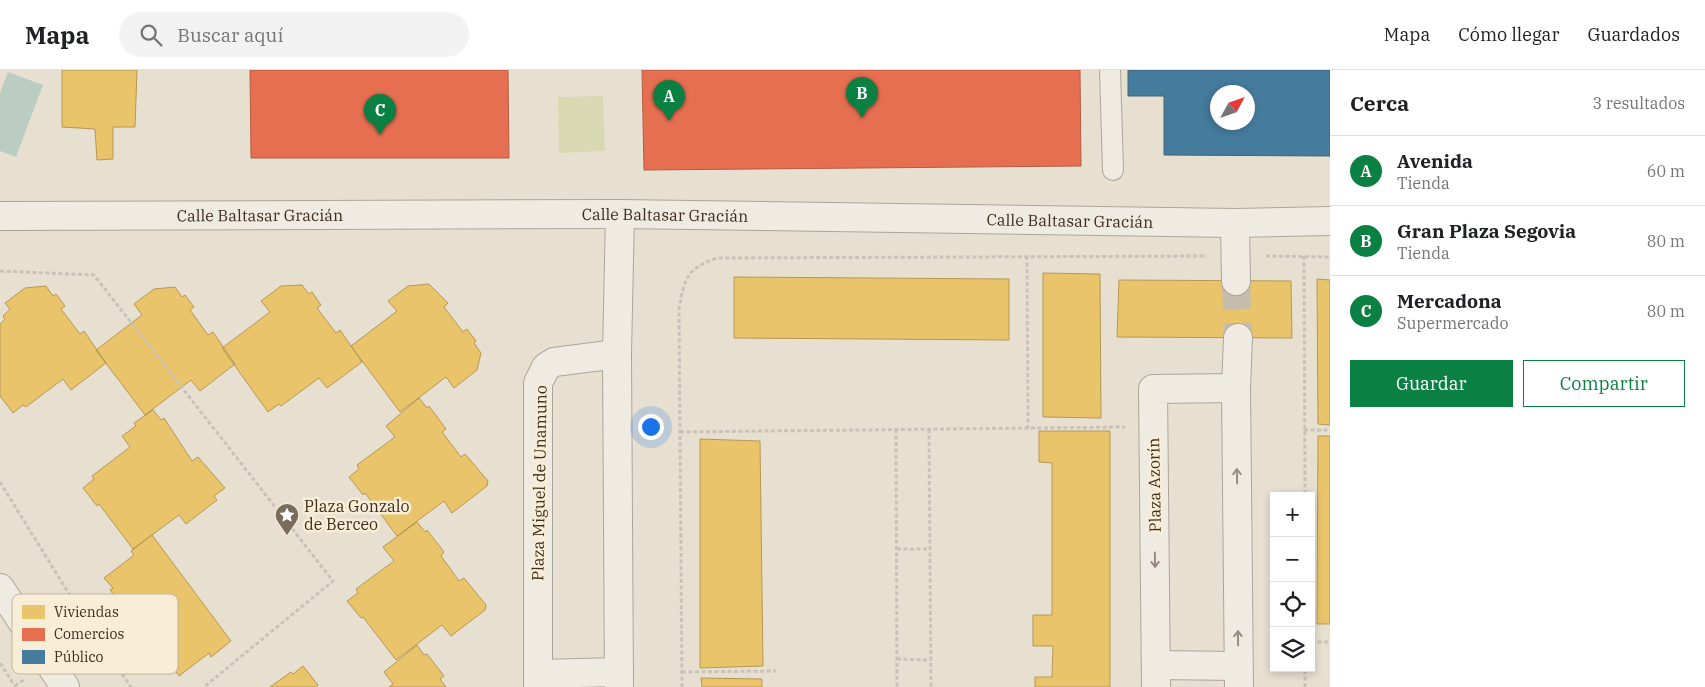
<!DOCTYPE html>
<html lang="es">
<meta charset="utf-8">
<style>
:root{--surface:#fff;--page:#f2f2f2;--text:#202124;--muted:#757577;--line:#e0e0e0;--accent:#0b8043}
body{margin:0;font-family:"IBM Plex Serif",serif;background:var(--page);color:var(--text)}
.controls{position:absolute;right:15px;bottom:15px;display:grid;overflow:hidden;border-radius:0px;box-shadow:0 2px 8px #0003}
.controls button{width:45px;height:45px;display:grid;place-items:center;padding:0;border:0;border-bottom:1px solid var(--line);background:var(--surface);color:var(--text);font:25px sans-serif}
.compass{position:absolute;left:1210px;top:15px;width:45px;height:45px;border-radius:50%;background:var(--surface);box-shadow:0 2px 8px #0003;rotate:50deg}
.you{position:absolute;left:650px;top:356px;width:18px;height:18px;margin:-12px;border:4px solid #fff;border-radius:50%;background:#1a73e8;box-shadow:0 0 0 8px #1a73e833}
.badge{display:grid;place-items:center;width:32px;height:32px;border-radius:50%;background:var(--accent);color:#fff;font-size:16px;font-weight:700}
.pin{position:absolute;translate:-50% -41px;filter:drop-shadow(0 1px 2px #0008)}
.pin::after{content:'';position:absolute;top:26px;width:18px;height:15px;background:inherit;clip-path:polygon(0 0,100% 0,50% 100%)}
.list{margin:0;padding:0;list-style:none}
h2{display:flex;justify-content:space-between;align-items:center;height:65px;margin:0;padding:0 20px;font-size:21px}
h2 small{font-size:16px;font-weight:400;color:var(--muted)}
.list li{display:grid;grid-template-columns:32px 1fr auto;gap:15px;align-items:center;box-sizing:border-box;height:70px;padding:0 20px;border-top:1px solid var(--line)}
.list b{display:block;font-size:19px;white-space:nowrap}
.list p{margin:0;font-size:16px;white-space:nowrap;color:var(--muted)}
.list em{font-size:16px;font-style:normal;color:var(--muted)}
.actions{display:flex;gap:10px;padding:15px 20px}
.actions a{flex:1;padding:11px 0;border:1px solid var(--accent);border-radius:0px;text-align:center;font-size:18px;color:var(--accent)}
.actions .main{background:var(--accent);color:#fff}
.icon{flex:none;width:28px;height:28px;fill:none;stroke:currentColor;stroke-width:2;stroke-linecap:round;stroke-linejoin:round}
.map{position:relative;flex:none;width:1330px;height:617px;overflow:hidden}
header{display:flex;align-items:center;gap:30px;box-sizing:border-box;height:70px;padding:0 25px;background:var(--surface);border-bottom:1px solid var(--line)}
header strong{font-size:24px}
nav{display:flex;gap:28px;margin-inline-start:auto;font-size:18px}
.search{width:350px;height:45px;background:var(--page);display:flex;align-items:center;gap:12px;box-sizing:border-box;padding:0 18px;border-radius:28px;color:var(--muted);font-size:19px}
main{display:flex}
aside{flex:1;background:var(--surface)}
.map>svg:first-child{display:block}
.green{fill:#d8d8b2}
.water{fill:#bbcdc2}
.homes{fill:#e9c46a;stroke:#b69754}
.shops{fill:#e76f51;stroke:#b45c42}
.public{fill:#457b9d;stroke:#436477;fill-rule:evenodd}
.lines{fill:none;stroke-linecap:round;stroke-linejoin:round}
.minor-tunnel{stroke:#c5bcad;stroke-width:28;stroke-dasharray:28 14;stroke-linecap:butt}
.pedestrian-casing{stroke:#ada599;stroke-width:22}
.minor-casing{stroke:#ada599;stroke-width:30}
.tertiary-casing{stroke:#ada599;stroke-width:30}
.path{stroke:#c8c2b8;stroke-width:3;stroke-dasharray:4 2.5;stroke-linecap:butt}
.pedestrian{stroke:#f0ebe2;stroke-width:20}
.minor{stroke:#f0ebe2;stroke-width:28}
.tertiary{stroke:#f0ebe2;stroke-width:28}
.oneway{stroke:#978c80}
.labels{text-anchor:middle;dominant-baseline:central;stroke-width:5;stroke-linejoin:round;paint-order:stroke}
.street-label{font-size:16px;fill:#3e2e1f;stroke:#f8eed7}
.poi-label{font-size:16px;fill:#3e2e1f;stroke:#f8eed7;text-anchor:start}
.key{fill:#f8eed7;stroke:#c0b4a0;stroke-width:1}
.key-label{font-size:14px;fill:#3e2e1f}
</style>
<header>
<strong>Mapa</strong>
<div class="search"><svg class="icon" aria-label="search" viewBox="0 0 24 24"><circle cx="10" cy="10" r="6"/><path d="M15 15l6 6"/></svg>Buscar aquí</div>
<nav><a>Mapa</a><a>Cómo llegar</a><a>Guardados</a></nav>
</header>
<main>
<div class="map">
<svg width="1330" height="617" viewBox="0 0 1330 617">
<rect width="100%" height="100%" fill="#e7e0d1"/>
<path class="green" d="M603 26 605 81 559 83 558 27Z"/>
<path class="water" d="M8 2 43 15 16 87 0 81V23Z"/>
<path class="homes" d="M62 0H137L135 57H113V89L97 90 95 59 62 57Z
M1043 203 1100 204 1101 348 1043 347Z
M734 207 1009 209V270L734 268Z
M1317 209 1330 210V355L1318 354Z
M1119 210 1291 211 1292 268 1117 267Z
M429 214 448 233 444 237 463 262 467 259 476 271 474 273 481 283 477 300 454 318 446 307 400 342 351 276 397 241 388 231 408 216Z
M302 215 309 224 312 222 321 235 317 238 336 263 340 260 362 292 327 318 319 308 281 336 279 334 268 342 222 278 270 242 261 231 281 216Z
M46 216 53 226 56 224 65 236 61 239 80 264 84 261 106 293 71 320 63 309 26 337 23 335 13 343 0 326V254L5 249 3 246 10 239 5 233 25 218Z
M175 217 182 227 185 225 194 237 190 240 208 265 213 262 235 294 200 321 191 310 145 345 96 280 142 245 134 234 154 219Z
M419 328 427 338 429 336 446 359 442 362 461 387 465 384 488 411 487 416 452 443 444 431 397 466 365 423 363 425 349 407 359 399 357 395 395 367 386 356Z
M153 340 161 350 164 348 192 391 198 387 225 418 214 426 217 430 186 454 179 445 133 479 99 434 97 436 83 418 94 409 92 406 130 377 122 366 136 356 134 353Z
M1039 361H1110V617H1035V607H1052L1053 576H1033V545H1052V393L1039 392Z
M1318 366H1330V554H1317Z
M700 369 760 371 763 596 700 598Z
M417 452 425 462 427 460 444 482 441 486 459 511 464 508 486 535 485 540 451 566 442 555 396 590 363 547 361 548 347 531 358 523 356 519 394 491 383 477Z
M152 465 231 571 211 587 209 583 179 606 171 595 168 597 110 520 113 518 104 508 134 485 131 481Z
M417 575 424 585 427 584 444 606 440 609 446 617H389L393 614 384 602Z
M303 596 318 615 316 617H270L291 602 293 604Z
M701 608 762 609V617H702Z"/>
<path class="shops" d="M250 0H508L509 88H251Z
M642 0H1080L1081 96 644 100Z"/>
<path class="public" d="M1128 0H1330V86L1164 85V26H1128ZM1218 22H1248V52H1218Z"/>
<g class="lines">
<path class="minor-tunnel" d="M1236 211 1238 268"/>
<g class="pedestrian-casing">
<path id="pedestrian" d="M1110 0 1113 100"/>
</g>
<g class="minor-casing">
<g id="minor">
<path id="s1" d="M0 146 620 144 1235 153 1330 151"/>
<path d="M1235 153 1236 211"/>
<path d="M1236 318 1238 268"/>
<path d="M1156 595 1238 596"/>
<path d="M538 604 619 602"/>
<path d="M538 617V313L546 297 554 292 617 284"/>
<path d="M619 617 617 284 620 144"/>
<path d="M1156 617 1153 319 1236 318 1239 617"/>
</g>
</g>
<g class="tertiary-casing">
<path id="tertiary" d="M0 518 65 617"/>
</g>
<path class="path" d="M1027 186 1028 358
M1266 186 1330 187
M1304 186 1305 426
M0 201 94 205 333 511 204 617
M896 359 897 617
M929 359 931 617
M1304 360H1330
M680 362 1125 357
M0 412 92 561 131 617
M897 479H931
M1311 572H1330
M72 575 92 561
M897 589 931 590
M0 593 15 616
M682 602 776 601
M15 616 25 609
M682 617 679 238C685 208 686 199 717 188L1207 186
M1305 617V598"/>
<use href="#pedestrian" class="pedestrian"/>
<use href="#minor" class="minor"/>
<use href="#tertiary" class="tertiary"/>
</g>
<defs><path id="oneway-shaft" d="M-6 0H5M1.5-3L5.5 0L1.5 3" fill="none" stroke-width="1.6" stroke-linecap="round" stroke-linejoin="round" transform="scale(1.25)"/></defs>
<g class="oneway">
<use href="#oneway-shaft" transform="translate(1237 406) rotate(-91)"/>
<use href="#oneway-shaft" transform="translate(1155 490) rotate(89)"/>
<use href="#oneway-shaft" transform="translate(1238 568) rotate(-91)"/>
</g>
<defs>
<g id="sight-pin" transform="scale(1.25)"><path d="M0 17L-7.5 6A9.5 9.5 0 1 1 7.5 6Z" fill="#796c5d" stroke="#f8eed7"/><path d="M0-6L1.8-2.2L6-1.7L2.9 1.2L3.7 5.4L0 3.3L-3.7 5.4L-2.9 1.2L-6-1.7L-1.8-2.2Z" fill="#fff"/></g>
</defs>
<g fill-rule="evenodd">
<use href="#sight-pin" x="287" y="445"/>
</g>
<g class="labels">
<g class="street-label">
<text stroke="none"><textPath href="#s1" startOffset="260">Calle Baltasar Gracián</textPath></text>
<text stroke="none"><textPath href="#s1" startOffset="665">Calle Baltasar Gracián</textPath></text>
<text stroke="none"><textPath href="#s1" startOffset="1070">Calle Baltasar Gracián</textPath></text>
<text transform="translate(539 413) rotate(-89)">Plaza Miguel de Unamuno</text>
<text transform="translate(1154 415) rotate(-91)">Plaza Azorín</text>
</g>
<g class="poi-label">
<text x="304" y="436">Plaza Gonzalo<tspan x="304" dy="18">de Berceo</tspan></text>
</g>
</g>
<rect x="12" y="524" width="166" height="80" rx="8" class="key"/>
<rect x="22" y="535" width="23" height="14" fill="#e9c46a"/>
<rect x="22" y="558" width="23" height="13" fill="#e76f51"/>
<rect x="22" y="580" width="23" height="14" fill="#457b9d"/>
<g class="key-label">
<text x="54" y="547">Viviendas</text>
<text x="54" y="569">Comercios</text>
<text x="54" y="592">Público</text>
</g>
</svg>
<div class="controls">
<button>+</button>
<button>−</button>
<button><svg class="icon" aria-label="locate" viewBox="0 0 24 24"><circle cx="12" cy="12" r="6"/><path d="M12 2v4M12 18v4M2 12h4M18 12h4"/></svg></button>
<button><svg class="icon" aria-label="layers" viewBox="0 0 24 24"><path d="M12 4l9 5-9 5-9-5zM3 14l9 5 9-5"/></svg></button>
</div>
<svg class="compass" viewBox="-18 -18 36 36"><path d="M0-13l5 13h-10z" fill="#e53935"/><path d="M0 13l5-13h-10z" fill="#757577"/></svg>
<div class="you"></div>
<div class="pin badge" style="left:669px;top:51px">A</div>
<div class="pin badge" style="left:862px;top:48px">B</div>
<div class="pin badge" style="left:380px;top:65px">C</div>
</div>
<aside>
<h2>Cerca<small>3 resultados</small></h2>
<ul class="list">
<li><span class="badge">A</span><div><b>Avenida</b><p>Tienda</p></div><em>60 m</em></li>
<li><span class="badge">B</span><div><b>Gran Plaza Segovia</b><p>Tienda</p></div><em>80 m</em></li>
<li><span class="badge">C</span><div><b>Mercadona</b><p>Supermercado</p></div><em>80 m</em></li>
</ul>
<div class="actions"><a class="main">Guardar</a><a>Compartir</a></div>
</aside>
</main>
